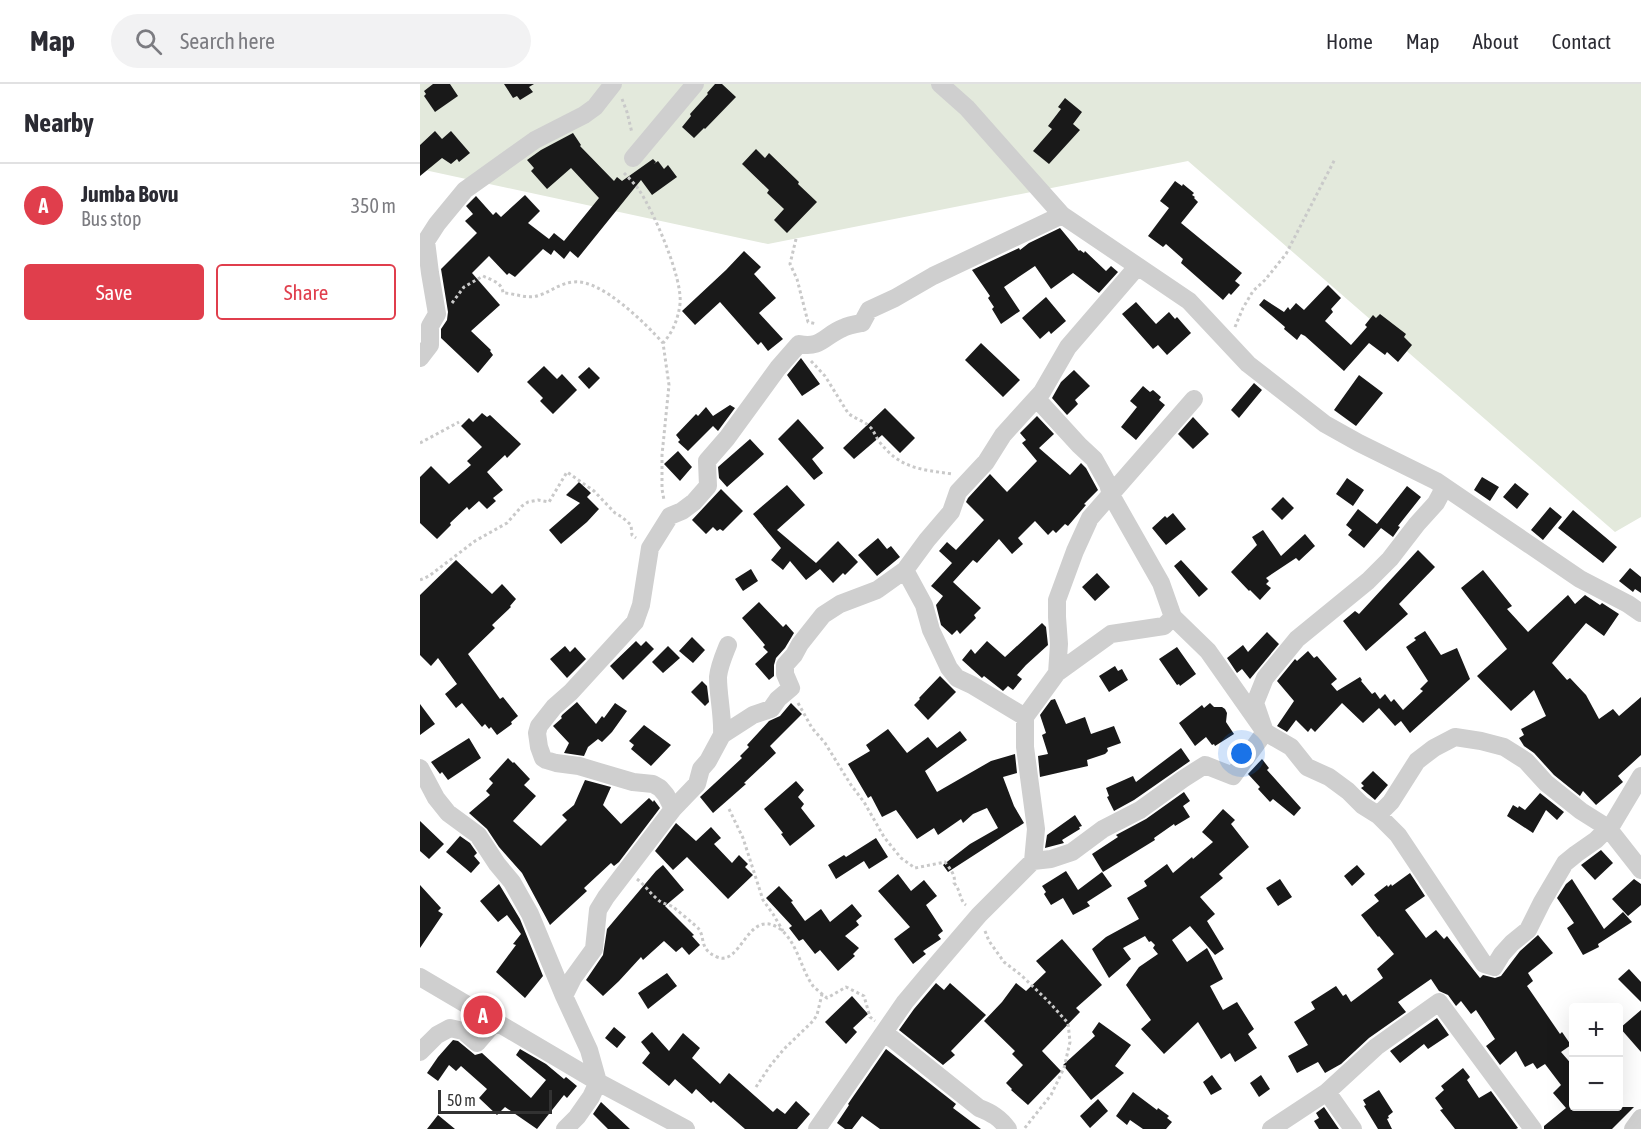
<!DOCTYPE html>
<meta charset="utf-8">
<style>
:root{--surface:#fff;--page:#f2f2f3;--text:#2b2b33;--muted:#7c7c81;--line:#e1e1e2;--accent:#e03e4c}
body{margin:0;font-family:"Asap Condensed",sans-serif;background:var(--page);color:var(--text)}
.controls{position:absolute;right:18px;bottom:18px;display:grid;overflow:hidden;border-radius:6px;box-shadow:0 6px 24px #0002}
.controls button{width:54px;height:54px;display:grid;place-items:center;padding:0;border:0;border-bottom:2px solid var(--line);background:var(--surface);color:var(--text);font:30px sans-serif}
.scale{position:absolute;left:18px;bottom:15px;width:114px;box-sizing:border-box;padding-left:6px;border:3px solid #323232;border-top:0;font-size:16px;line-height:21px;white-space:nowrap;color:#323232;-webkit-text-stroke:4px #fff;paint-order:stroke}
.you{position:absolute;left:822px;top:670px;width:21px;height:21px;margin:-15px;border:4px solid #fff;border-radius:50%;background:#1a73e8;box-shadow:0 0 0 9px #1a73e833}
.badge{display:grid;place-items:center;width:39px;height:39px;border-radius:50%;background:var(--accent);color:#fff;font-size:20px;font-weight:700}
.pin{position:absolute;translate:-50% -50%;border:3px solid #fff;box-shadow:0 2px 6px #0006}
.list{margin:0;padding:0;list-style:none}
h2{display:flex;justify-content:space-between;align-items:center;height:78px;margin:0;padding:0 24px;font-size:26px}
h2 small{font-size:20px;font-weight:400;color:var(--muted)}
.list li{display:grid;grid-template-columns:39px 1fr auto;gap:18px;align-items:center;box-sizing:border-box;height:84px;padding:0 24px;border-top:2px solid var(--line)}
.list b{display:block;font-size:22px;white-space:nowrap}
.list p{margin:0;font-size:20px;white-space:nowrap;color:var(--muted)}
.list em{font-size:20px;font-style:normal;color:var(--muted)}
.actions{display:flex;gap:12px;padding:18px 24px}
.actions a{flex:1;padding:14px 0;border:2px solid var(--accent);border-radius:6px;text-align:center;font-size:21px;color:var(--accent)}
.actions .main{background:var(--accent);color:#fff}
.icon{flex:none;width:33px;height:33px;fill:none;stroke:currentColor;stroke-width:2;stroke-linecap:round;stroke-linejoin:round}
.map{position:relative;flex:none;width:1221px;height:1045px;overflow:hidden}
header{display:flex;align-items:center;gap:36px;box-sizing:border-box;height:84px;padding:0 30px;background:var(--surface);border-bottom:2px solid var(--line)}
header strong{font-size:28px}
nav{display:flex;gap:33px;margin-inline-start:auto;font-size:21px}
.search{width:420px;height:54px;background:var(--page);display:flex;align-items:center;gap:15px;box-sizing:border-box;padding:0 21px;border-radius:33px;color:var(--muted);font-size:22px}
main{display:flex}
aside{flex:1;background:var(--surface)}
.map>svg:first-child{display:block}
.green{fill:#e3e9dc}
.building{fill:#191919}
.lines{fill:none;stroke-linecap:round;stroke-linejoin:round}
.path{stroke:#c9c9c9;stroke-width:3;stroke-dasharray:3 3;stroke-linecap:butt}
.minor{stroke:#cfcfcf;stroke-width:18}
</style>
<header>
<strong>Map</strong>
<div class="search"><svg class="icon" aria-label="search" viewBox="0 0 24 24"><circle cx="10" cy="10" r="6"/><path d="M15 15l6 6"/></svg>Search here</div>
<nav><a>Home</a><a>Map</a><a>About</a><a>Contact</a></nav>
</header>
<main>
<aside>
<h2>Nearby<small></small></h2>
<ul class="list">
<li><span class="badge">A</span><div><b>Jumba Bovu</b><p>Bus stop</p></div><em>350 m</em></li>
</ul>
<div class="actions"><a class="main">Save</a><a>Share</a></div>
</aside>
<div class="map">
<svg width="1221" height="1045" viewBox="0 0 1221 1045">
<rect width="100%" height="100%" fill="#fff"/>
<path class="green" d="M0 0H1221V433L1195 448 768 77 348 160 0 85Z"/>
<path class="building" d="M13 0H30L38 12 15 28 4 12 6 10 4 7Z
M84 0H114L109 3 113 8 100 16 97 12 93 14Z
M295 0H302L316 13 285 45 284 44 274 54 262 43 271 32 270 30 288 10 287 9Z
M645 14 662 28 653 40 660 46 629 80 613 67 632 45 628 42 641 25 638 23Z
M15 47 22 55 31 47 50 69 39 78 37 75 31 80 22 74 0 92V61Z
M153 49 161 61 160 62 194 97 197 93 202 97 233 75 236 78 234 80 238 77 244 85 248 81 257 93 232 111 221 96 158 174 150 167 144 175 134 166 131 171 123 165 95 193 89 189 87 191 69 172 52 189 80 221 51 247 71 266 70 267 73 271 58 289 21 254V245L27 236 28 228 21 185 57 149 45 137 53 130 46 122 56 112 73 131 76 128 81 133 105 111 120 127 108 139 129 155 134 149 144 157 179 114 151 84 127 105 111 87 114 84 107 76 121 66Z
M336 65 345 74 349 69 379 98 378 100 397 118 367 149 354 136 364 125 347 109 349 106 322 80Z
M755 97 762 102 763 100 774 109 772 111 775 113 774 114 778 118 761 139 822 189 815 197 820 201 811 211 809 209 803 216 761 179 763 175 746 160 743 163 728 152 749 124 740 117Z
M640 144 659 167 660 166 664 169 665 167 686 187 691 182 698 188 679 209 653 189 631 205 615 182 584 203 600 227 581 240 572 225 574 223 568 214 570 212 552 186 599 164 600 166 609 159Z
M324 167 341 183 334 190 356 214 339 229 363 255 348 267 341 258 338 261 300 218 275 241 262 227 306 186Z
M908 201 921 214 911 225 913 228 905 237 931 261 947 243 945 241 953 231 956 234 960 230 986 250 984 253 992 261 978 278 967 268 965 271 949 259 924 287 885 252 881 250 877 256 864 245 865 243 839 221 844 215 864 228 868 223 870 226 876 219 884 226Z
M626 213 646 237 631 250 629 247 620 255 602 234Z
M716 218 736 240 749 228 755 235 757 233 771 249 747 271 738 261 733 265 702 230Z
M561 259 600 296 583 313 545 276Z
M381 274 400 300 382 312 367 291Z
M124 282 137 295 142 290 157 306 133 330 120 317 123 314 107 298Z
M169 283 180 294 169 305 158 293Z
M654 286 670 302 655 316 658 320 647 331 632 314 641 298Z
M939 291 963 309 936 342 914 326Z
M834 299 842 306 819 334 811 326Z
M723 302 730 308 733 306 741 313 739 316 745 321 716 356 701 343 717 323 710 317Z
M310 321 315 324 298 347 293 342 268 367 258 358 260 356 256 351 276 330 278 332 286 323 293 332Z
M465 324 495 354 480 369 462 351 434 375 423 364Z
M62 329 67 333 70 331 101 360 87 374 85 371 67 388 83 406 73 414 76 417 67 425 59 417 49 426 47 423 30 439 31 441 17 455 0 439V393L11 382 29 400 51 381 47 377 62 363 41 342 49 334 53 338Z
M617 332 634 350 619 364 650 391 661 379 666 384 678 406 664 420 666 421 648 442 645 440 636 449 633 446 628 451 615 437 598 454 603 460 592 470 579 455 557 479 553 476 533 498 561 524 554 531 556 534 540 550 537 546 532 551 521 541 516 521 523 512 511 502 532 479 519 467 527 458 536 466 564 436 546 418 548 414 570 390 587 408 617 377 602 359 606 356 600 349Z
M773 333 789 350 773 365 758 350Z
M378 335 404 364 392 375 403 389 394 396 358 355Z
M330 355 344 370 307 403 299 394 298 383Z
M258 367 272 383 260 397 244 380Z
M1062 393 1079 403 1070 417 1054 406Z
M927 394 944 406 933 422 916 410Z
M159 398 171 409 167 413 179 425 167 438 141 460 129 446 160 419 146 411Z
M1095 399 1109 410 1097 425 1083 413Z
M367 401 385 421 357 446 396 479 418 457 438 478 425 491 423 489 413 499 400 485 386 496 370 477 363 486 351 476 361 464 333 430Z
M987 402 1001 413 978 442 980 443 973 453 957 441 961 444 944 464 928 451 932 446 926 441 938 425 957 440Z
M301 405 323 427 303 447 300 445 297 447 293 443 286 450 272 436Z
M863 413 874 424 862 436 851 425Z
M1130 423 1142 433 1123 456 1111 446Z
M1153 426 1197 463 1183 479 1138 444Z
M753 429 766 445 746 461 732 444 745 432 747 434Z
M843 446 861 472 885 450 895 462 879 477 876 474 846 494 849 497 846 500 851 504 840 516 830 506 829 507 811 488 837 461 832 453Z
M458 454 467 465 471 462 480 473 457 492 438 471Z
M998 466 1015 483 979 520 988 530 946 567 923 537 935 527 939 530Z
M36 476 72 510 82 500 96 515 90 522 91 523 72 541 75 544 48 570 80 615 83 613 98 632 91 638 92 640 77 651 71 643 69 645 65 640 62 643 42 619 36 624 25 610 37 600 18 574 11 582 0 571V511Z
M761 476 788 505 779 513 754 482Z
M1210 484 1221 493V509L1215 505 1213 508 1199 497Z
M331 485 338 497 323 507 315 495Z
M1063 486 1092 522 1087 525 1108 548 1148 511 1155 520 1165 511 1180 521 1182 519 1199 530 1184 552 1166 539 1132 579 1147 596 1150 594 1166 611 1179 635 1193 625 1199 632 1221 613V671L1198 692 1203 698 1176 721 1163 707 1160 712 1134 691 1114 669 1104 662 1099 654 1104 651 1101 645 1126 632 1114 606 1091 627 1057 592 1087 565 1041 504Z
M677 489 690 503 675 517 662 503Z
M339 518 363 543 366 540 374 549 365 564 356 574 354 581V592L349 596 335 580 348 568 343 563 345 561 322 534Z
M622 539 626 543 628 561 606 581 597 591 602 595 593 606 588 602 583 607 564 592 562 594 542 576 551 565 555 570 567 557 585 573Z
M1005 547 1021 571 1037 564 1050 595 990 649 981 637 975 642 959 624 943 639 922 619 895 648 891 644 888 648 876 636 867 648 857 642 874 617 857 597 875 575 877 577 888 567 894 574 897 572 917 595 911 600 917 607 940 593 942 596 941 597 952 610 955 608 960 615 965 610 971 618 974 615 983 626 1003 607 1000 605 1008 597 986 563 996 556 994 554Z
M847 548 859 560 830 595 822 585 817 589 807 574 823 561 828 568Z
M272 553 285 566 273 579 259 567Z
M216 557 221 562 226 557 234 565 203 596 190 582Z
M145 562 150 568 155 563 166 575 147 594 130 575Z
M248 562 260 574 243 589 232 578Z
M757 563 776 590 760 602 759 600 757 601 739 575Z
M695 582 698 587 702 585 708 596 689 608 679 592Z
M520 592 536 608 508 636 494 621 500 615 499 614Z
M282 597 287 602 289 618 285 622 271 608Z
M635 615 646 640 665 633 671 650 694 642 701 659 687 664 688 667 685 670 667 676 668 682 620 693 618 672 628 670 622 651 626 649 620 631 631 616Z
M157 618 176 640 182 632 184 634 195 619 207 627 192 648 182 658 178 655 168 663 164 672 144 669 149 659 133 642 142 634 141 633 142 631Z
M371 619 382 630 350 662 356 669 324 699 326 700 293 729 280 713 322 674 320 672 329 663 327 661 349 637 360 632Z
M790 619 794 623H802L805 625 807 629 806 638 814 650 795 662 794 660 792 661 786 653 775 662 759 639 782 621 784 624Z
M0 620 15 640 0 651Z
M224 641 251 661 231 682 211 665 214 661 209 657Z
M468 645 487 669 508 653 517 664 540 647 547 656 505 687 517 708 571 677 595 670 597 689 583 693 594 722 604 739 528 788 523 781 550 760 578 744 567 724 553 730 543 739 541 735 518 751 514 744 497 755 476 726 462 733 451 712 448 714 428 680 450 667 446 661Z
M49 654 61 674 28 696 22 688 20 690 11 678Z
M761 664 770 677 714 716 694 727 687 713 689 712 686 704 713 692 716 698Z
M88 674 93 679 94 678 110 695 104 701 116 712 93 737 121 762 147 736 142 731 154 721 165 696 191 703 183 721 201 740 229 714 233 718 234 716 240 724 199 778 194 782 191 779 164 804 167 807 130 841 102 789 79 763 67 745 49 729 70 711 66 707 73 699 69 695Z
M842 675 849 684 847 686 881 724 874 732 853 715 850 718 838 705 840 703 828 690Z
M953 687 968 701 955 716 941 704 944 702 941 699Z
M376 697 384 706 378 713 384 720 381 724 395 742 370 762 361 750 363 749 344 725Z
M764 708 770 717 763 722 770 733 755 742 754 740 734 754 735 756 683 788 672 770 698 753 696 751 726 735Z
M1120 709 1144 728 1137 736 1126 726 1113 749 1087 732 1093 721 1098 724 1099 722 1105 726Z
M803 725 815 736 811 740 829 763 799 790 803 794 780 813 795 830 787 837 804 865 795 871 770 842 752 856 767 878 787 864 803 895 790 902 803 926 817 918 834 945 828 950 837 964 815 978 810 969 801 975 778 938 744 970 721 945 731 936 706 901 719 883 738 870 733 864 735 861 731 857 729 858 725 852 703 864 711 875 689 894 672 865 686 853 719 835 707 814 727 802 724 797 747 780 753 789 772 773 773 775 793 758 782 748Z
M655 731 662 742 659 743 660 745 642 756 644 759 625 764 627 751Z
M0 737 24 760 9 775 0 767Z
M256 739 276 757 291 743 301 754 294 760 312 779 319 771 328 780 325 783 333 791 308 815 267 773 253 786 235 767Z
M40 752 50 759 57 769 54 772 60 779 51 789 26 768Z
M456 754 468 773 449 785 444 777 416 795 408 781 424 771 426 773Z
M1181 766 1193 779 1175 796 1161 781Z
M243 781 264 806 245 822 274 851 272 852 280 861 269 871 262 863 256 868 244 857 223 876 221 873 199 897 183 912 166 896 183 871 187 845 236 787Z
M937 781 945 790 932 802 924 792Z
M646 787 658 806 682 788 692 802 667 818 670 822 653 831 643 814 631 821 624 810 626 808 622 802Z
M990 789 1005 812 985 826 1006 854 1016 846 1024 855 1027 852 1060 894 1063 891 1075 894 1081 892 1100 867 1118 851 1133 869 1108 889 1113 897 1107 902 1140 950 1142 948 1151 961 1141 968 1154 983V1023H1214L1192 1045H1124V1042L1146 1024 1133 1009 1141 1001 1125 980 1117 985 1113 979 1105 983 1096 967 1080 981 1066 962 1075 955 1056 926 1051 930 1041 917 1036 922 1028 911 1019 907 1011 895 978 918 986 928 949 954 921 980 905 989 898 978 877 989 868 972 888 961 874 938 895 925 891 918 916 902 923 912 926 910 931 918 963 894 957 885 974 870 959 852 958 853 941 831 959 817 954 811 967 801 968 803 971 800 972 802Z
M478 790 491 807 504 796 517 812 506 821 523 847 518 851 521 855 503 867 506 870 493 880 474 855 490 843 458 807Z
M860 795 872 813 858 822 846 804Z
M1152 795 1184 845 1203 828 1212 838 1178 860 1179 863 1163 871 1147 844 1154 839 1137 814 1146 800Z
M1214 795 1221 800V821L1208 832 1192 815Z
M79 800 100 835 123 892 105 914 76 888 96 861 93 860 101 850 87 831 78 838 60 817Z
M0 801 21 824 18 827 23 830 0 864Z
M359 802 373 817 371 818 385 837 401 825 410 838 432 820 442 832 436 837 439 841 425 852 439 864 433 870 435 872 418 887 400 866 395 870 383 855 379 857 369 844 372 842 346 814Z
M642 855 682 901 656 924 660 928 622 967 641 987 608 1021 591 1006 592 1005 586 999 603 981 592 970 595 967 564 937 582 918 596 899 606 907 626 888 616 877Z
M1209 885 1221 898V918L1198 895Z
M247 889 257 902 228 925 218 909Z
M516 899 524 906 530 899 566 931 531 967 535 971 523 981 479 946 494 925Z
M432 912 448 930 433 944 437 948 426 960 405 938Z
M1221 926V968L1200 944Z
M1017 934 1029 951 1008 965 1004 960 980 979 970 967Z
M679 938 711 961 695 982 704 989 671 1016 643 981 675 952 672 948Z
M194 943 206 953 197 964 185 954Z
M232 948 249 967 263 949 280 964 272 974 300 1000 309 989 353 1028 357 1024 365 1030 376 1017 390 1030 377 1045H325L293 1017 291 1019 276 1005 272 1010 255 995 249 1002 222 979 230 969 221 958Z
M33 956 38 957 55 971 62 969 111 1014 126 996 96 971 100 965 126 980 144 995 146 993 157 1002 147 1014 144 1011 117 1045 85 1023 77 1031 59 1014 67 1005 41 982 36 987 29 981 18 997 7 989 18 973Z
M466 965 536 1020 533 1024 561 1045H460L442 1032 432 1045H425L417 1039 429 1021 428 1020Z
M1043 984 1050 993 1047 996 1059 1014 1071 1007 1098 1044 1096 1045H1035L1020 1026 1023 1025 1015 1014 1024 1006 1021 1002Z
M792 991 802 1005 791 1011 783 998Z
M841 991 850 1005 839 1013 830 999Z
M959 1006 973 1028 968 1032 969 1034 967 1035 972 1045H958L944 1022 946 1021 943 1016Z
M713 1008 737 1026 738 1024 749 1032 747 1034 752 1038 746 1045H723L710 1036 707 1041 696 1032Z
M678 1015 688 1027 670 1044 660 1032Z
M181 1018 210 1045H188L173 1030Z
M904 1023 919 1045H899L894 1037 899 1034 896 1029Z
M18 1031 35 1045H7Z"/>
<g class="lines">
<path class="path" d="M202 15 207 28 212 49
M204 89C209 94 215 100 219 106 234 128 263 195 260 220 258 235 253 248 243 259L249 301 242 371V405L244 416
M376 155 370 180 377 195 388 238 397 240
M32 219 44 203 63 192C71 196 82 198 83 209 95 209 107 216 120 211 132 207 140 199 154 198 181 195 225 239 243 259
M815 243 823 224 833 207 845 196 866 170 915 75
M391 277 405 292 428 329C435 335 445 337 451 344 454 348 456 352 458 356 480 385 499 385 532 390
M0 359 39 338
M0 496 9 492 55 457 87 439 102 422 108 418 118 416 129 418 147 388 174 407 195 429 202 433 211 441 212 451 216 454
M378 619 392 644 405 659 431 701 444 718 464 753 481 774 495 784 525 778C530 785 536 791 534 799 541 806 539 816 546 821
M309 725 323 754 343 816 353 830 363 847
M217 795C226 802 232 812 241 818 245 820 250 821 253 823 256 825 276 842 278 844 286 853 278 865 297 873 321 883 327 826 357 843 377 855 380 884 393 902 397 906 402 910 407 914L426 903 444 912 450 933 455 937
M565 847 569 857 584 878 601 891 628 917 648 939 650 958 644 984 631 1011 604 1045
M336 1003 350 982 364 965 393 937 397 931 402 910"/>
<path class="minor" d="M520 0 547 24 642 131 769 217 828 280 905 340 939 359 1016 397 1160 495 1208 520 1221 529
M213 74 275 0
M0 274 10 261V242L17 230 10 189 6 157 17 140 45 106 115 56 164 31 175 23 193 0
M617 315 659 361 674 375 688 400 691 411 741 499 753 533 788 567 845 648 871 663 887 683 909 693 928 707 942 721 958 731 978 751 1064 880 1074 883 1082 870 1092 859 1108 846 1122 818 1145 779 1156 770 1176 756 1193 739 1221 692
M485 486 504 521 511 546 529 584 537 594 552 601 605 633
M637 589 691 550 744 542 753 533
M302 651C303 631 298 612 298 593 299 582 304 571 308 561
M0 684 16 714 28 729 58 751 77 780 92 798 110 830 144 912
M253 725 246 711 240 704 233 700 213 698 159 682 136 679 126 676 123 674 119 663 117 649 119 642 134 623 151 608 215 538 221 521 230 464 250 432 262 427 274 418 288 402 287 377 307 354 358 284 379 260C401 265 405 251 423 244 429 241 436 240 442 239L449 226 475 214 513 192 642 131
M958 731 971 718 997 677 1014 664 1035 653 1061 657 1084 663 1106 677 1126 699 1161 727 1188 744 1221 786
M613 777 631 775 652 768 683 745 720 726 763 695 785 681 813 692 845 648 835 619 845 594 877 555 948 497 970 475 997 440 1016 419 1024 404
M0 893 178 998 266 1045
M465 949 559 1024C572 1029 580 1034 588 1045
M0 968 17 951 30 944 43 947 57 959 75 938
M907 1008 933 1045
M145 1045 157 1033 171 1013 178 998 169 966 144 912 153 894 174 865 178 826 186 813 253 725 277 700 281 685 288 677 302 651 333 631 351 625 358 615 371 604 365 590V581L374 571 380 560 403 531 420 520 457 506 485 486 507 456 531 428 538 408 566 378 583 351 622 308 648 263 717 183
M397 1045 485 918 511 887 559 831 613 777 616 745 605 663V633L637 589 639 560 637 533V516L655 467 670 434 774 315
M851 1045 907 1008 956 963 1019 918 1113 1045
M1213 1045 1221 1034"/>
</g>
</svg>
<div class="controls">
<button>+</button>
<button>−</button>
</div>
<div class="scale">50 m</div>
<div class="you"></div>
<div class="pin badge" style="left:63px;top:931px">A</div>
</div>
</main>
